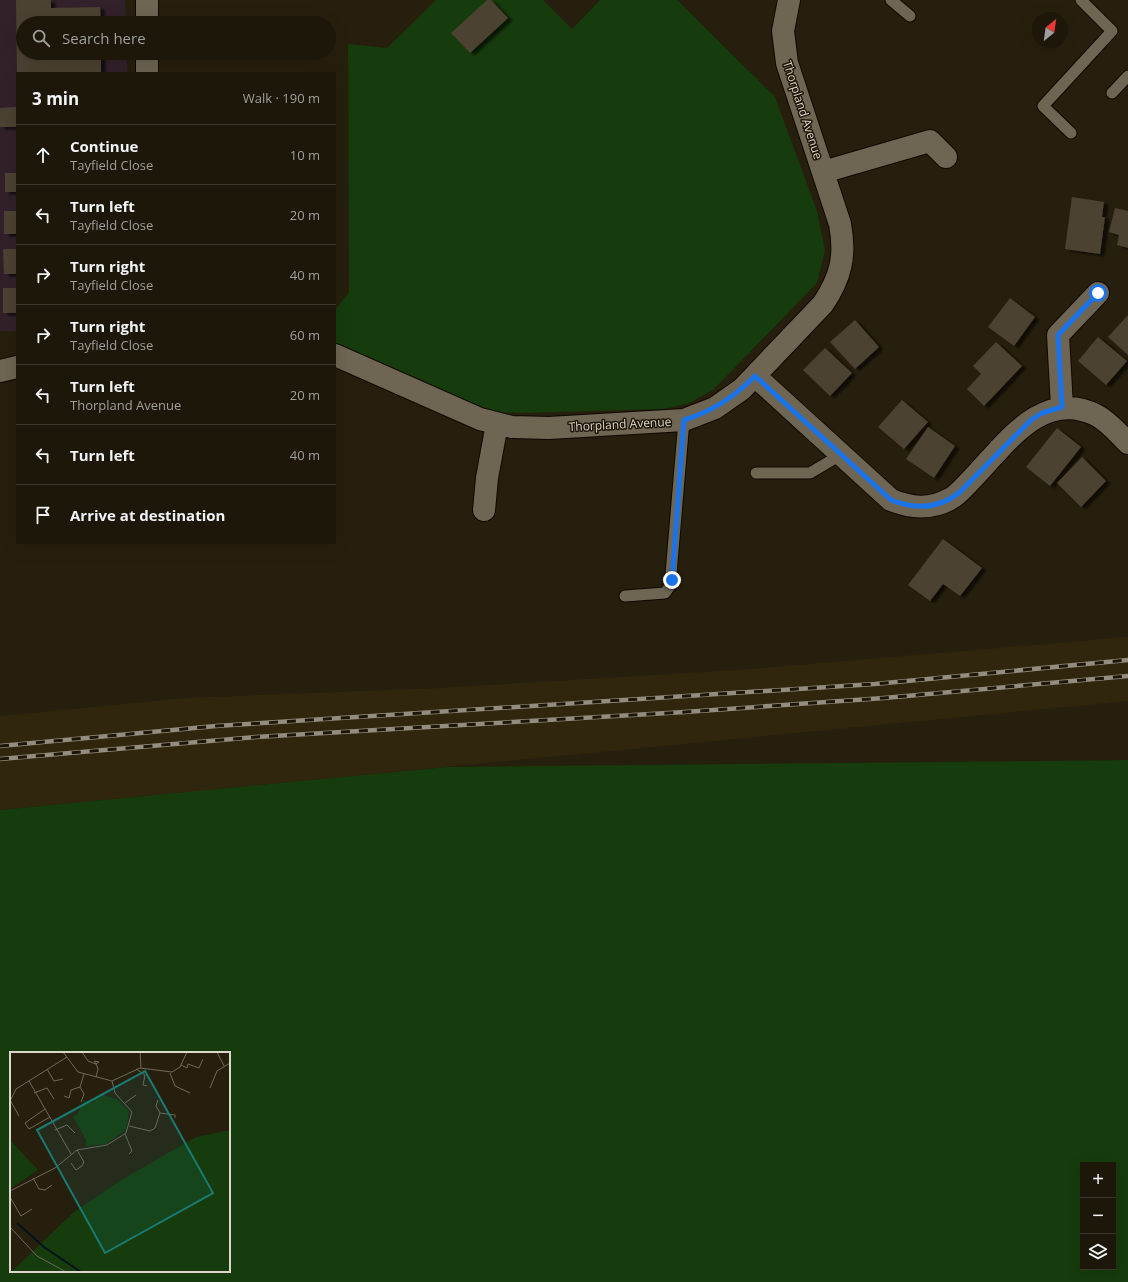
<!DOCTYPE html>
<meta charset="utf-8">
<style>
:root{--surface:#1d170a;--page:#2a2418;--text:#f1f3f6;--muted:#a09f9c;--line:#3b362b}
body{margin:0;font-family:"Open Sans",sans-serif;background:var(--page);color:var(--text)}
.controls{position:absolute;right:12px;bottom:12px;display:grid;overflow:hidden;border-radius:0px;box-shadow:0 4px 16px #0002}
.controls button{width:36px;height:36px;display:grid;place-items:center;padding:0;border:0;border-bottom:1px solid var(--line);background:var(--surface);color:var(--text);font:20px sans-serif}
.compass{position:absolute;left:1032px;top:12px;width:36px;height:36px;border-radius:50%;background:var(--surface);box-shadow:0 4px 16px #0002;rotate:29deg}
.stop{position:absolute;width:12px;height:12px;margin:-9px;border:3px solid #1a73e8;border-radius:50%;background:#fff}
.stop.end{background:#1a73e8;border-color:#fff;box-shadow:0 1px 4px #0008}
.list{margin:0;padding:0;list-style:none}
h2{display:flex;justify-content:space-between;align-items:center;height:52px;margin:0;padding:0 16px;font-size:17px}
h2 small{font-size:13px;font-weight:400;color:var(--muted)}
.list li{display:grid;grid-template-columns:26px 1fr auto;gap:12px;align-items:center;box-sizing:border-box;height:60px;padding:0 16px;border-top:1px solid var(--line)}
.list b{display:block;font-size:15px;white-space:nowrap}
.list p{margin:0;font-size:13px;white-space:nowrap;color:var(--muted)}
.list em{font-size:13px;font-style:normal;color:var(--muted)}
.icon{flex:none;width:22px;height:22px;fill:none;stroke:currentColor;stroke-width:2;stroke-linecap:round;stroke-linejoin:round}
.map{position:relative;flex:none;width:1128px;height:1282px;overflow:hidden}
.search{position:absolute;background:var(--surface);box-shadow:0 4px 16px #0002;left:16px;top:16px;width:320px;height:44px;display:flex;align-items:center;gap:10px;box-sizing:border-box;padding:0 14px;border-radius:22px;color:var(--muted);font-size:15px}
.panel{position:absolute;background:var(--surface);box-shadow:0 4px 16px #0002;left:16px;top:72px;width:320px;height:472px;border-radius:0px}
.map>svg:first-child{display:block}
.built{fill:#30250d}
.education{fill:#32212a}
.green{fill:#163b0c;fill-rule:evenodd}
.building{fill:#4b4230;filter:url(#shadow)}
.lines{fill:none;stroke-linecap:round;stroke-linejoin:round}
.lane-casing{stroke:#100800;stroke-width:13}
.street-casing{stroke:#100800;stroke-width:24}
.lane{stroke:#6e6552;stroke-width:11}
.street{stroke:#6e6552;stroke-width:22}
.rail-casing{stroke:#938c7f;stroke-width:4.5}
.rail{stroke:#1d1506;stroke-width:3;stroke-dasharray:9;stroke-linecap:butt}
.route{stroke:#1a73e8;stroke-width:5}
.labels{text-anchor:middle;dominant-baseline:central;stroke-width:3;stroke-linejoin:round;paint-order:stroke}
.street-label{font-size:12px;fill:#dcd7cc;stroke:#1d1506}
.inset-river{fill:none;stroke:#00131b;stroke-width:2}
.inset-road{fill:none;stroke:#6f695a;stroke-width:1}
.view{fill:#197b73;fill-opacity:0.15;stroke:#197b73;stroke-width:2}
.inset-edge{fill:none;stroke:#dcd7cc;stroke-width:2}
</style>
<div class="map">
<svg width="1128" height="1282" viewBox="0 0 1128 1282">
<defs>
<filter id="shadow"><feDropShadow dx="4.5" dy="2.5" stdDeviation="1" flood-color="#0009"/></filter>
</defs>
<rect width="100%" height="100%" fill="#271f0e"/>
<path class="built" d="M1128 637V701L0 810V716L186 698 439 688 738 670Z"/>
<path class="education" d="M0 0H125L126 23H23V53H127V73H17V331H0Z"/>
<path class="green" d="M436 0H543L572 29 600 0H677L775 97 817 211 825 250 817 283 713 390 689 403 664 409 521 413 491 412 460 402 335 343V310L349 292 348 44 387 48Z
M1128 760V1282H0V810L447 767ZM11 1053H229V1271H11ZM1083 1165H1113V1267H1083Z"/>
<path class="building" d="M16 0H51V8L100 7 101 23H23V53H101V73H17Z
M487 0H491L508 18 470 53 451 33Z
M17 107V127H0V108Z
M5 173H17V192H5Z
M1072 197 1104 202 1102 217H1105L1100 254 1065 249Z
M1115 208 1128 211V248L1117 245 1119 235 1109 232Z
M4 211H17V234H4Z
M3 249H17V274H4Z
M3 288H17V313H3Z
M1010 298 1035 317 1014 346 988 327Z
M1128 315V355L1108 337Z
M855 320 879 347 855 369 830 342Z
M1098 337 1127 361 1106 385 1078 361Z
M996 342 1022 366 984 406 967 389 981 374 973 366Z
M825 348 852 373 830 396 803 370Z
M902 400 928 422 904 449 878 427Z
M928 427 955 446 934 478 906 459Z
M1057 428 1081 447 1050 486 1026 467Z
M1082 457 1106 481 1081 507 1057 483Z
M943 539 982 568 960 596 943 584 930 601 908 585Z"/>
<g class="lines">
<g class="lane-casing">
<path id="lane" d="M891 0 910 16
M1112 93 1128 76
M1071 133 1043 106 1112 31 1081 0
M756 473H810L842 454
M625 596 665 593 670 586 684 420"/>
</g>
<g class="street-casing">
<path id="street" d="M147 0V23
M147 53V73
M823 172 930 141 946 157
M335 355 480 419 512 427 549 428 684 420 715 408 742 389 823 304C841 277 846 256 840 224L787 63 783 31 789 0
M0 371 17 367
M755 376 891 500C911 508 930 510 950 499 958 495 965 486 972 479 1005 445 1042 388 1096 415 1108 421 1118 433 1128 443
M1062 407 1058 335 1098 293
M484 510 487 478 497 424"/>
</g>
<use href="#lane" class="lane"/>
<use href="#street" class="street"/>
<g class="rail-casing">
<path id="rail" d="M0 746 216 726 875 684 1128 660
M0 759 256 737 685 712 884 698 1128 676"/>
</g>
<use href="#rail" class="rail"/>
</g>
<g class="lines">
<path class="route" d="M672 580 684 420C713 411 734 397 755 376L891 500C916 510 939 509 960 492L1031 420 1042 413 1062 407 1058 335 1098 293"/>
</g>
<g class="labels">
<g class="street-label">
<text transform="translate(803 110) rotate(72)">Thorpland Avenue</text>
<text transform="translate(620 424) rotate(-3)">Thorpland Avenue</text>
</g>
</g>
<g transform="translate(10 1052)">
<rect width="220" height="220" fill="#271f0e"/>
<path d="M90 42 107 47 119 59 116 78 96 92 75 94 76 88 63 64 67 63 74 48 83 51 85 45ZM220 78V220H1L64 160 111 128 186 85ZM0 88 28 118 0 137Z" fill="#163b0c"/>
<path class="inset-river" d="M7 171 34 195 71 220"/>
<path class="inset-road" d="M53 0 68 20 102 29 130 16 162 20 170 15 177 0M72 0 78 9 86 12 89 10 84 9 86 12 87 14 88 17 86 25M130 0 131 16M207 0 214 14M171 13 177 16 178 12 189 16 193 7M37 17 44 29 53 27M126 17 135 23 133 33 137 34M160 21 165 34 180 41M19 29 61 102M70 35 74 42 71 50M200 36 207 19 220 11M24 41 37 36 44 47M54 44 59 46 61 38 70 35 74 22M0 48 9 64M148 48 146 54 150 61M0 49 6 37 57 5M115 51 126 43M35 57 15 71 19 77 40 65M119 74 140 79 145 76 150 61 165 63V66M45 78 57 73 65 81M115 82 122 99 119 102M61 111 66 118 72 114 74 110 67 98M23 126 29 137 35 138 42 133M0 139 45 116 67 98 97 93 116 81 122 60 105 41 102 29M0 145 11 164 22 157M0 175 27 204 56 220"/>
<path class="view" d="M135 19 203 141 95 201 27 78Z"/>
<rect width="220" height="220" class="inset-edge"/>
</g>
</svg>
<div class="controls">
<button>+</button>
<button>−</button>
<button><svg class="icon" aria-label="layers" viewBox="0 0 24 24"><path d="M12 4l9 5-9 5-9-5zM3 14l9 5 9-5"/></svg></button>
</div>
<svg class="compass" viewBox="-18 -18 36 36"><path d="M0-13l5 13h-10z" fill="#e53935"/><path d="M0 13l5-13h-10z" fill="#a09f9c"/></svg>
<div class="stop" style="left:1098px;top:293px"></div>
<div class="stop end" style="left:672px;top:580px"></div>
<div class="search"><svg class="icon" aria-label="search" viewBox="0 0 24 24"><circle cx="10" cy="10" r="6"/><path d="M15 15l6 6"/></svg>Search here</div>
<section class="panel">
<h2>3 min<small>Walk · 190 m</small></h2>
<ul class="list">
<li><svg class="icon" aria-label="ahead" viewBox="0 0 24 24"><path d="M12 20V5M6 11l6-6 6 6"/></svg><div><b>Continue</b><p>Tayfield Close</p></div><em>10 m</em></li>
<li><svg class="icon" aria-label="left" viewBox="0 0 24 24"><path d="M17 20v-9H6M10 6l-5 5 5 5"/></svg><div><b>Turn left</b><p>Tayfield Close</p></div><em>20 m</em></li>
<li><svg class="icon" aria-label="right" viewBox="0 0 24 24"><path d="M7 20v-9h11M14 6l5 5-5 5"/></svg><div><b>Turn right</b><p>Tayfield Close</p></div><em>40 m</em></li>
<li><svg class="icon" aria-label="right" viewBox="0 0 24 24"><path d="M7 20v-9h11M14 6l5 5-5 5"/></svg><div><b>Turn right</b><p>Tayfield Close</p></div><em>60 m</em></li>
<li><svg class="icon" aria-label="left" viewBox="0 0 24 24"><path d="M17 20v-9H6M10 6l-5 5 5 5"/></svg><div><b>Turn left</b><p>Thorpland Avenue</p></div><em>20 m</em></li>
<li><svg class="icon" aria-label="left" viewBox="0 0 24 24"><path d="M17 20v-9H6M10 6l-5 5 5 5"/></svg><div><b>Turn left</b></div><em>40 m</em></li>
<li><svg class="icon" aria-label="arrive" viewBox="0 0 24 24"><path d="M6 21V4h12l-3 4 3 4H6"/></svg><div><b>Arrive at destination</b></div></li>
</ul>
</section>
</div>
